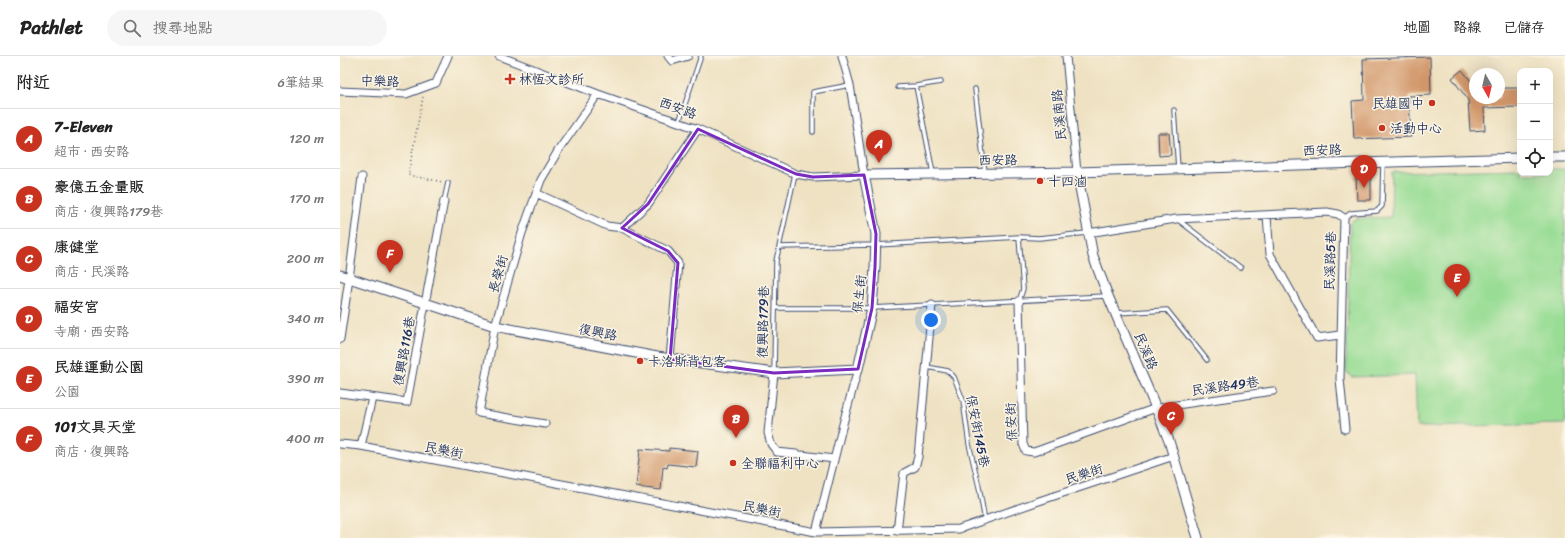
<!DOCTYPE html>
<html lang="zh-TW">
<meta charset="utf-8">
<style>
:root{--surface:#fff;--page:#f6f6f6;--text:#222;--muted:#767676;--line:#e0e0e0;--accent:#c8321e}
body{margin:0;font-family:Sriracha,"LXGW WenKai TC",sans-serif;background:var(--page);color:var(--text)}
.controls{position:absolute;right:12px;top:12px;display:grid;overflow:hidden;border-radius:8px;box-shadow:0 4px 16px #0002}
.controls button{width:36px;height:36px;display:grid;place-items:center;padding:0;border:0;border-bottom:1px solid var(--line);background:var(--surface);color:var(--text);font:20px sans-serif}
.compass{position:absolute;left:1129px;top:12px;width:36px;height:36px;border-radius:50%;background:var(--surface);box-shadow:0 4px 16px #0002;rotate:172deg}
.you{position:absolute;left:591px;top:264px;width:14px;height:14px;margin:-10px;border:3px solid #fff;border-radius:50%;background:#1a73e8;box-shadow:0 0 0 6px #1a73e833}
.badge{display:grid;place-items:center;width:26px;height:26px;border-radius:50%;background:var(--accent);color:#fff;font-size:13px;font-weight:700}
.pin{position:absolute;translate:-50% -33px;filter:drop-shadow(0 1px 2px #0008)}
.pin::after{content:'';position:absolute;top:21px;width:14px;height:12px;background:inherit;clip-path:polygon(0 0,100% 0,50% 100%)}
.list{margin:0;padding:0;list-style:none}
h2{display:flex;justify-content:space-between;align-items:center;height:52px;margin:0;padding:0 16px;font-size:17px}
h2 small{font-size:13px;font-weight:400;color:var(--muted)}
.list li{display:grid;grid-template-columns:26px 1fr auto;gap:12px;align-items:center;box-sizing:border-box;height:60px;padding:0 16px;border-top:1px solid var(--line)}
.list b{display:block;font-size:15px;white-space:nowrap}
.list p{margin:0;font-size:13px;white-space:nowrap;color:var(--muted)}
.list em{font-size:13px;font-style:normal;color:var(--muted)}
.icon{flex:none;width:22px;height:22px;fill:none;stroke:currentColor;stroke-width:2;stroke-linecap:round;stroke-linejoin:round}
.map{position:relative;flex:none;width:1225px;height:482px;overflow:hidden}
header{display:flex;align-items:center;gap:24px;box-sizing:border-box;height:56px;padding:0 20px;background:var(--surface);border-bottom:1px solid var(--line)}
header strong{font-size:19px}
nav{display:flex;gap:22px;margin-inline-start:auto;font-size:14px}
.search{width:280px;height:36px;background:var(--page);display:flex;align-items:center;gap:10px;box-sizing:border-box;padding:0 14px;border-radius:22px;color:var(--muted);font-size:15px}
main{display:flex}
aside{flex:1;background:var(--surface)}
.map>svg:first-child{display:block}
.green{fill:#99dd95;stroke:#5a867a}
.building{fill:#d19669}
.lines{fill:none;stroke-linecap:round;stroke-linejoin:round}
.service-casing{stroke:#3b4a6d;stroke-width:5.5}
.minor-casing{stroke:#3b4a6d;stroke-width:9}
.tertiary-casing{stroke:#3b4a6d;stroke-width:11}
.path{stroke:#3b4a6d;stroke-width:1.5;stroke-dasharray:1 3;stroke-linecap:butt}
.service{stroke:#fff;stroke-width:3.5}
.minor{stroke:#fff;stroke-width:7}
.tertiary{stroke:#fff;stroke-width:9}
.marked{fill:none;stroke:#7b2cbf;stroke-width:3;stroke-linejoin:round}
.poi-dot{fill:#c8321e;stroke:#fcf5e5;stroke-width:1.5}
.labels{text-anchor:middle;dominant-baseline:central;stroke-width:3;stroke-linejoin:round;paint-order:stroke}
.poi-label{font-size:13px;fill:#1b2f5e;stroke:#fcf5e5;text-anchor:start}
.street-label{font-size:13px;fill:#1b2f5e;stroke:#fcf5e5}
</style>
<header>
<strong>Pathlet</strong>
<div class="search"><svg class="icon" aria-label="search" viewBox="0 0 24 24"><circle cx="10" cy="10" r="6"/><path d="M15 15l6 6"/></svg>搜尋地點</div>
<nav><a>地圖</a><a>路線</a><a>已儲存</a></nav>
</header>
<main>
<aside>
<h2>附近<small>6筆結果</small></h2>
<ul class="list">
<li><span class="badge">A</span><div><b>7-Eleven</b><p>超市 · 西安路</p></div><em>120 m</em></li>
<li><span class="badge">B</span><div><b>豪億五金量販</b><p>商店 · 復興路179巷</p></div><em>170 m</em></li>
<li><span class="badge">C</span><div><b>康健堂</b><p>商店 · 民溪路</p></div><em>200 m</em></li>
<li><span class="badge">D</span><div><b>福安宮</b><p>寺廟 · 西安路</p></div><em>340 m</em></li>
<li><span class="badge">E</span><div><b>民雄運動公園</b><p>公園</p></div><em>390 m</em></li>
<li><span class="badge">F</span><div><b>101文具天堂</b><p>商店 · 復興路</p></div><em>400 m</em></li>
</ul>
</aside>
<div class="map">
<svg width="1225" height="482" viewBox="0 0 1225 482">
<rect width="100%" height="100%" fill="#fcf5e5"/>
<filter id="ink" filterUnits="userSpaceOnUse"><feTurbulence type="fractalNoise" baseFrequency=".025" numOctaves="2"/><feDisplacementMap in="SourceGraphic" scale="8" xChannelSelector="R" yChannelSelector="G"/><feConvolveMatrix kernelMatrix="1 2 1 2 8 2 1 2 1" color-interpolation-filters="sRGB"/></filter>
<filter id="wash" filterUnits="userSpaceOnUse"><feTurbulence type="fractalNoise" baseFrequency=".012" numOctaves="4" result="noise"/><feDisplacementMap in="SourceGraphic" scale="16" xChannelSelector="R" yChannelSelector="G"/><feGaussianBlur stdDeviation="0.9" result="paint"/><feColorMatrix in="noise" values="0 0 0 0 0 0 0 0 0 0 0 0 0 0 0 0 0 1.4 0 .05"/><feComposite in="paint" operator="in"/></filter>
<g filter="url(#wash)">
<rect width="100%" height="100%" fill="#efe2c3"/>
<path class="green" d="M1180 113V117H1210V113H1225V368L1077 371 1075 319 1011 321 1006 315 1010 167 1014 163 1051 161 1052 116Z"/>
<g id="blocks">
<path class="building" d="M1090 1 1091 39 1069 40 1071 81 1014 83 1012 45 1024 44 1023 3Z
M1122 14 1135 30V42H1159V32H1180V51L1144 52 1145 74 1130 75 1128 44 1112 22Z
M818 77H829L831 99 819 100Z
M1016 120H1031V144H1017Z
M329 392 358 395 356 411 328 408 327 412 323 411 321 434 296 431 300 393 329 395Z"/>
</g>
</g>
<g filter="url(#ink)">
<use href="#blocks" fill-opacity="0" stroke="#3b4a6d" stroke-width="1"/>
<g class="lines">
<g class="service-casing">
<path id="service" d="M558 31 576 30
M635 33 645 117
M834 54 838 112
M339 66 361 0
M473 76V36L510 29
M593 117 576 30 601 26
M104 145 108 127
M1004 162 1011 157 1037 155 1042 150 1043 107
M837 163 901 212
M679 181 699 182 747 177
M439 191 536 189 679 181 683 233 679 245
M435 252H532L766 240
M776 257 827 254 867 304
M587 311 608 315 614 321 623 344 629 388 639 431 645 465
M434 316 436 205 455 118"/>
</g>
<g class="minor-casing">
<path id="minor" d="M159 0 258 38 358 73 456 118 473 121 524 119 510 29 502 0
M328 0 332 5 348 0
M726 0 737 116
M0 35 66 38 96 27 108 0
M196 137 267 170 282 172 328 195 338 207 330 303
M927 160 930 198 977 282 1000 279
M282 172 308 148 358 73
M748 177 836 163 987 156 998 158 1004 162 1000 323 1005 373
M679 245 683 388 686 395 694 396 816 352 933 335
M0 283 9 223 22 121
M434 317 428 377 431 388 437 396 456 398
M0 337 67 346 104 145
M205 368 139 357 155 270 182 177 201 124 218 95 258 38
M0 388 21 390 476 476 619 473 699 445 834 400
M21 390 32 342
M461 399 494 403
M557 475 564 417 575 411 578 401 592 249
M476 476 504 364 518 313"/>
</g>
<g class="tertiary-casing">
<path id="tertiary" d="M1210 101H1225
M737 116 753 200 768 240 816 352 829 385 858 482
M0 219 155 270 317 301 434 317 518 313 532 252 535 211 536 178 524 119 737 116 1180 102"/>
</g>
<path class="path" d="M83 41 68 119 103 126"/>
<use href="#service" class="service"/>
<use href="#minor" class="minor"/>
<use href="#tertiary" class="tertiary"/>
</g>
</g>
<path class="marked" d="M358 73 456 118 473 121 524 119 536 178 535 211 532 252 518 313 434 317 330 303 338 207 328 195 282 172 308 148Z"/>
<g class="poi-dot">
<path d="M168 17h4v4h4v4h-4v4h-4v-4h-4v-4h4z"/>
<circle cx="1092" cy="47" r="4"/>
<circle cx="1042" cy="72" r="4"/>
<circle cx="700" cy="125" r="4"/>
<circle cx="300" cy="305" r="4"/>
<circle cx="393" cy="407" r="4"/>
</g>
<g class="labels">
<g class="poi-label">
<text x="179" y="23">林恆文診所</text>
<text x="1084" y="47" text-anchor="end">民雄國中</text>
<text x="1050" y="72">活動中心</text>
<text x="708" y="125">十四滷</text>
<text x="308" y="305">卡洛斯背包客</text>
<text x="401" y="407">全聯福利中心</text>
</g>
<g class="street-label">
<text transform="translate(40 25) rotate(2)">中樂路</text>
<text transform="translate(338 52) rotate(20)">西安路</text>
<text transform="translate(719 59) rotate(-95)">民溪南路</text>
<text transform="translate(982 94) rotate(-2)">西安路</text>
<text transform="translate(658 104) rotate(-1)">西安路</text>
<text transform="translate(990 205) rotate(-88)">民溪路5巷</text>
<text transform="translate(158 218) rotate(-74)">長榮街</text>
<text transform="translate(519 238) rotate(-84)">保生街</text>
<text transform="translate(423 266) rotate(-89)">復興路179巷</text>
<text transform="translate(258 276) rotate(11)">復興路</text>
<text transform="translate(64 295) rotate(-80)">復興路116巷</text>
<text transform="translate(806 295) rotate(67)">民溪路</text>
<text transform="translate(885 330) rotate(-8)">民溪路49巷</text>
<text transform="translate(671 366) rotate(-93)">保安街</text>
<text transform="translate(638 375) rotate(79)">保安街145巷</text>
<text transform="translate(104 394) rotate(11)">民樂街</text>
<text transform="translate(744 418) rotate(-18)">民樂街</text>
<text transform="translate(422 453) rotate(11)">民樂街</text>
</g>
</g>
</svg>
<div class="controls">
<button>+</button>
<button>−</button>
<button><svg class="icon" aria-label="locate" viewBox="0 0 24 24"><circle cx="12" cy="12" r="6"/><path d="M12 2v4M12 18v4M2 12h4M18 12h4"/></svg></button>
</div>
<svg class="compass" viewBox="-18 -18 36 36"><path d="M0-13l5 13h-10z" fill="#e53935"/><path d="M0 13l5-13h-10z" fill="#767676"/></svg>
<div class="you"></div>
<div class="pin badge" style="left:539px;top:107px">A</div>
<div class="pin badge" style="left:396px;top:382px">B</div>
<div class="pin badge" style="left:831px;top:379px">C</div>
<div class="pin badge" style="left:1024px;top:132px">D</div>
<div class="pin badge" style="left:1117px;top:241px">E</div>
<div class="pin badge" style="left:50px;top:217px">F</div>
</div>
</main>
